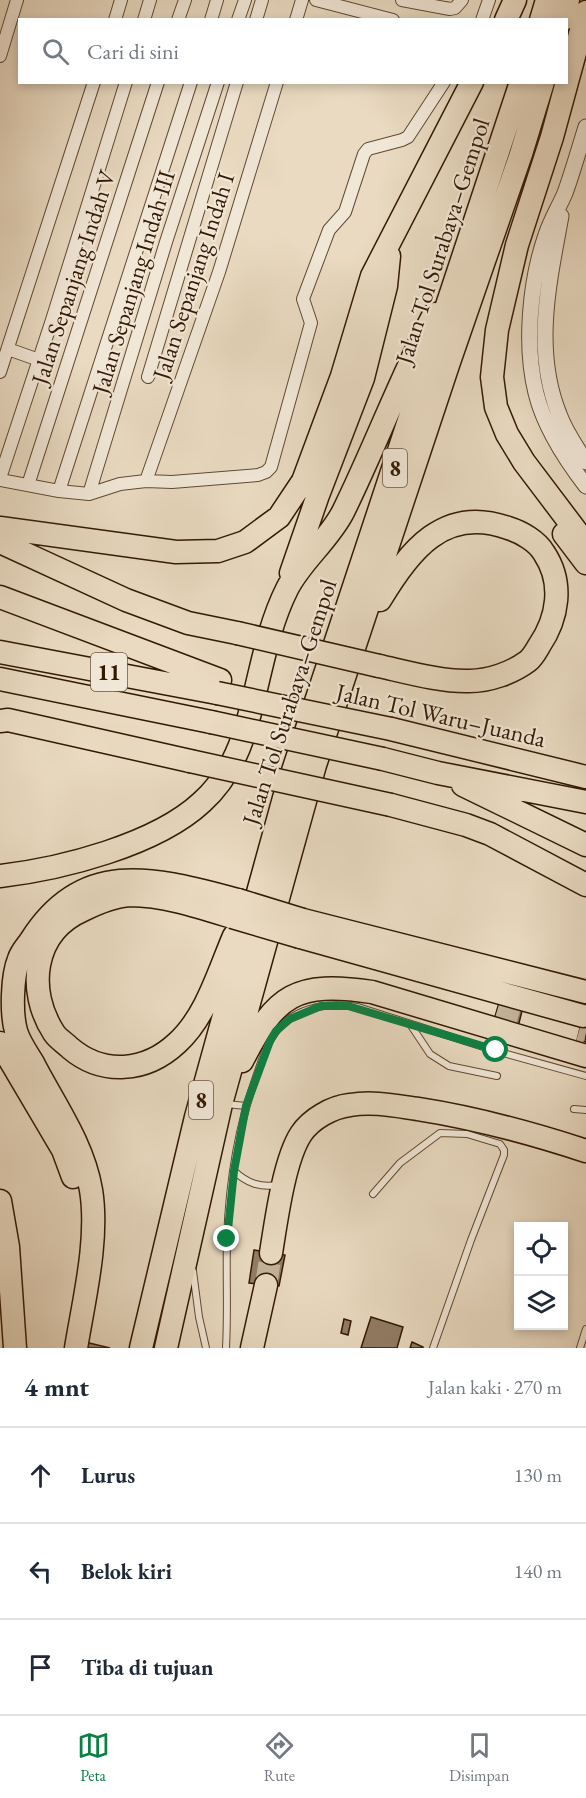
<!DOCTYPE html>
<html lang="id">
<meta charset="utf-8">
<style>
:root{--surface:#fff;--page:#f6f6f7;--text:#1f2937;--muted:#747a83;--line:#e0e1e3;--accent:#0b8043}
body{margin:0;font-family:"EB Garamond",serif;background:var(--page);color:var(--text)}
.controls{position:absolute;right:18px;bottom:18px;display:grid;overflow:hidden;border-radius:0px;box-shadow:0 3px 9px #0003}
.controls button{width:54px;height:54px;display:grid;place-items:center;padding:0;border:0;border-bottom:2px solid var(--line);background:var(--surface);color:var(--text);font:30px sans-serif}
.stop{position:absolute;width:18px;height:18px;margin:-14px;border:4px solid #0b8043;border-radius:50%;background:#fff}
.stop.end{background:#0b8043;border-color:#fff;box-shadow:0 2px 6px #0008}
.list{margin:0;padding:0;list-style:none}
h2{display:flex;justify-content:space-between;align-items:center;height:78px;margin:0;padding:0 24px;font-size:26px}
h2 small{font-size:20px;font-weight:400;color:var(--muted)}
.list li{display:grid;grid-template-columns:39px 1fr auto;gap:18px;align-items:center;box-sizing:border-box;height:96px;padding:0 24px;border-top:2px solid var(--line)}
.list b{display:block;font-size:22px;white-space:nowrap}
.list em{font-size:20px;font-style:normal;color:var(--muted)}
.icon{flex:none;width:33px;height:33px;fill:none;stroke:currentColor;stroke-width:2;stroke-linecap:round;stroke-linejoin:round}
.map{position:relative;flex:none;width:586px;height:1348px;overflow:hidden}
.search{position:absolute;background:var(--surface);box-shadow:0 3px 9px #0003;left:18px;right:18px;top:18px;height:66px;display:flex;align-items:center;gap:15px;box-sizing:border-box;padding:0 21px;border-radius:0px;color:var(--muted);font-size:22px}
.sheet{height:366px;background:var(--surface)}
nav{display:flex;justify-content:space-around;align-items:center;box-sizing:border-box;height:84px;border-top:2px solid var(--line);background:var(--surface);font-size:16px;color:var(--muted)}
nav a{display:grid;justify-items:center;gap:3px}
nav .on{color:var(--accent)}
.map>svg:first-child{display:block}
.building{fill:#927d66;stroke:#331904;stroke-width:1.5}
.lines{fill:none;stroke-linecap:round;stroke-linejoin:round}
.motorway-tunnel{stroke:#c5b39b;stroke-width:22;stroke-dasharray:22 11;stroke-linecap:butt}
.service-casing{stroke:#604933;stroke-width:8}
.minor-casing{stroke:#604933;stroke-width:14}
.tertiary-casing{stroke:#604933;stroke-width:17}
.motorway-casing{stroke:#331904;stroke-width:25}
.service{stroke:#f1e7d7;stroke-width:6}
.minor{stroke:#f1e7d7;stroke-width:12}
.tertiary{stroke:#f1e7d7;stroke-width:15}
.motorway{stroke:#e9dac1;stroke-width:22}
.motorway-bridge-casing{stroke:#331904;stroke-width:25;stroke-linecap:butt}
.motorway-bridge{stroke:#e9dac1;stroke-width:22}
.route{stroke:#0b8043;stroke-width:8}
.labels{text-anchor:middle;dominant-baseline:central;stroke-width:4.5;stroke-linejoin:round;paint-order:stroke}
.shield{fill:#f1e7d7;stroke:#6c5743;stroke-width:1.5}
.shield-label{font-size:22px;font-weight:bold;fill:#331904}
.street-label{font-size:24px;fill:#331904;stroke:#f1e7d7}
</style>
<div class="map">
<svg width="586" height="1348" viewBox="0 0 586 1348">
<rect width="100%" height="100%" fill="#e9dac1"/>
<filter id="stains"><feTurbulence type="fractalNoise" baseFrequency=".00333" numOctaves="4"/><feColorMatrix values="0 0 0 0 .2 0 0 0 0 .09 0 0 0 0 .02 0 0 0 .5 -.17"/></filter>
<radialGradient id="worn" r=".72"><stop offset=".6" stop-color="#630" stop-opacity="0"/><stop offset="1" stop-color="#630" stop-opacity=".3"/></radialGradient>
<path class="building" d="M501 996 524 1003 518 1027 494 1020Z
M586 1005V1042L577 1040Z
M254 1250 285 1255 279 1286 249 1283Z
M371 1317 403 1327 397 1348H361Z
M344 1319 351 1321 348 1335 341 1333Z
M85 1342 110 1348H83Z
M412 1342 423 1347V1348H410Z"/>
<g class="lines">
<path class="motorway-tunnel" d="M498 1008 521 1015
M579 1031 586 1033
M266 1285 271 1253"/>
<g class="service-casing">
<path id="service" d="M410 1024 430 1054 449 1066 497 1076
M226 1104 246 1106
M574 1109 586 1110
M234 1171C247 1183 260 1188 278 1185
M373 1194 400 1163 440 1133 467 1134 500 1144 504 1150V1155L471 1240 433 1348
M193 1271 199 1317 206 1348
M226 1348C228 1311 226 1275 227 1239 229 1183 238 1126 257 1074 263 1057 268 1038 282 1025 303 1005 331 1003 358 1007L496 1051 586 1076
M580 1348 586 1329"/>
</g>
<g class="minor-casing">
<path id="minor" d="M316 0 393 20
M402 0 450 9 455 8 462 0
M115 20 121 0
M144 20 150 0
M178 20 185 0
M211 20 217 0
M238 20 245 0
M256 20 262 0
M296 20 302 0
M482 20 489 0
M0 56 17 0
M8 349 39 360
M0 372 94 82
M148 377 237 82
M0 478 52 320 126 82
M0 480 59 491 89 494 120 484 146 481 172 482 258 475 266 472 271 467 311 323 303 299 329 230 345 212 364 154 368 149 402 140 408 137 444 82
M146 481 219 272 277 82
M28 485 158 82
M59 491 191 82
M89 494 166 242 218 82"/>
</g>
<g class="tertiary-casing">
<path id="tertiary" d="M586 127C579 149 573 171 565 193 559 207 551 220 546 235 530 281 524 345 536 393 544 426 566 460 586 486
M561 216C549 282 533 349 559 414 565 431 576 447 586 462"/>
</g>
<g class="motorway-casing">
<path id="motorway" d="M586 12 552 137 517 245 497 330 492 377 496 407 507 434 524 462 586 544
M506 20 515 0
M541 20 547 0
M562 20 568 0
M0 528 176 552 218 551 245 542 279 517 303 481 342 376 372 276 472 82
M564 534 586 563
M0 542 126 600 188 623 237 633
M291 573 318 495 363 378 386 286 389 256
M0 597 220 680
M0 652 217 693
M379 666C406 672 442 682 469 681 489 681 512 673 528 661 533 657 536 651 539 646 558 618 564 583 544 553 537 541 521 532 508 528 444 505 409 551 380 600
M0 679 211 722
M0 721 8 720 190 761
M391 729 586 777
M383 759 438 773 586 802
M463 785 586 845
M391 805 466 825 490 834 586 885
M0 876C61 869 156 845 202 802 221 785 235 760 243 737 259 688 264 635 287 589 301 561 328 541 343 512 375 447 400 379 434 314
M232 917C200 907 164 895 130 895 114 896 97 903 83 910 33 932 26 990 54 1033 58 1039 65 1043 70 1048 103 1076 146 1072 177 1043 206 1017 219 971 234 936
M303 920 586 992
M300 937 583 1016
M0 1043 63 1150 73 1177
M242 1061C276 994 296 981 372 992L586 1056
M0 1201 8 1247 15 1348
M271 1253C276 1222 284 1160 301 1134 311 1119 332 1107 350 1105 373 1101 396 1106 418 1109 476 1118 531 1133 586 1151
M76 1348C84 1299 99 1239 91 1190 83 1143 54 1104 33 1063 27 1053 19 1042 16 1031 11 1013 12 976 19 959 21 952 27 946 31 940 84 856 157 879 238 900
M141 1348 196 1117 284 798 521 82
M166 1348 221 1104 315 765 449 362 521 154 543 82
M252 1348 266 1285"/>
</g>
<use href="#service" class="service"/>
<use href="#minor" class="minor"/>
<use href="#tertiary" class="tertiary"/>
<use href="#motorway" class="motorway"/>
<g class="motorway-bridge-casing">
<path id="motorway-bridge" d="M237 633 379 666
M217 693 391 729
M211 722 383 759
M190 761 391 805
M238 900 303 920
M232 917 300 937"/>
</g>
<use href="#motorway-bridge" class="motorway-bridge"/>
</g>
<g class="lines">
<path class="route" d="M227 1239 234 1171 246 1106 270 1041 276 1031 290 1019 321 1006H348L496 1050"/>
</g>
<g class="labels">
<g class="shield">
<rect x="383" y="449" width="24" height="38" rx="4.5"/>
<rect x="91" y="653" width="36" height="38" rx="4.5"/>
<rect x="189" y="1081" width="24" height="38" rx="4.5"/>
</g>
<g class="shield-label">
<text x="395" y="468">8</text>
<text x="109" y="672">11</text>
<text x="201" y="1100">8</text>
</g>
<g class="street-label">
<text transform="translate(442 241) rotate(-72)">Jalan Tol Surabaya–Gempol</text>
<text transform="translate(193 276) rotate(-72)">Jalan Sepanjang Indah I</text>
<text transform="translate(73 277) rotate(-72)">Jalan Sepanjang Indah V</text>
<text transform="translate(133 282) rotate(-73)">Jalan Sepanjang Indah III</text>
<text transform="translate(289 702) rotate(-72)">Jalan Tol Surabaya–Gempol</text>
<text transform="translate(441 715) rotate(13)">Jalan Tol Waru–Juanda</text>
</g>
</g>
<rect width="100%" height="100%" filter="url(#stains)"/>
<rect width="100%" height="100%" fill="url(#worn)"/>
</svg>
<div class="controls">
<button><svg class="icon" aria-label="locate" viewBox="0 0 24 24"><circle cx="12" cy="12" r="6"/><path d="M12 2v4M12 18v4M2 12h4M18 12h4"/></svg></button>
<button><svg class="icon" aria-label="layers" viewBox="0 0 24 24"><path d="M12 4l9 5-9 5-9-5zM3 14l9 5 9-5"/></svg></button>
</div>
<div class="stop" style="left:496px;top:1050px"></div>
<div class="stop end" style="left:227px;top:1239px"></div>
<div class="search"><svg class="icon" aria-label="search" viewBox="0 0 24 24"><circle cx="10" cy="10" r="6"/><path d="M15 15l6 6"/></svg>Cari di sini</div>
</div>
<section class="sheet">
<h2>4 mnt<small>Jalan kaki · 270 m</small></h2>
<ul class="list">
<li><svg class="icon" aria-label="ahead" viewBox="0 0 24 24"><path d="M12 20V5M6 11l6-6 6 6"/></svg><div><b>Lurus</b></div><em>130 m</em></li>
<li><svg class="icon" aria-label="left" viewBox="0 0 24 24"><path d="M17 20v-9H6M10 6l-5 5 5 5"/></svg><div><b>Belok kiri</b></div><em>140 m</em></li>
<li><svg class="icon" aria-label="arrive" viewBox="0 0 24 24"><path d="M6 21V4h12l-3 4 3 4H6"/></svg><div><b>Tiba di tujuan</b></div></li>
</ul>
</section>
<nav>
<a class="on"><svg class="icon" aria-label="map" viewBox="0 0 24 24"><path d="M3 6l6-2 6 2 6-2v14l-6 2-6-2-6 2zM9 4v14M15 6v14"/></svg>Peta</a>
<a><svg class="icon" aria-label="directions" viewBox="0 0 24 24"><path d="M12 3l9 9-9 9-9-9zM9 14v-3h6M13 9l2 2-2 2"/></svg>Rute</a>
<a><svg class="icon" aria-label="saved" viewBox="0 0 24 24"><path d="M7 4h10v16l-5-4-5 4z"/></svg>Disimpan</a>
</nav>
